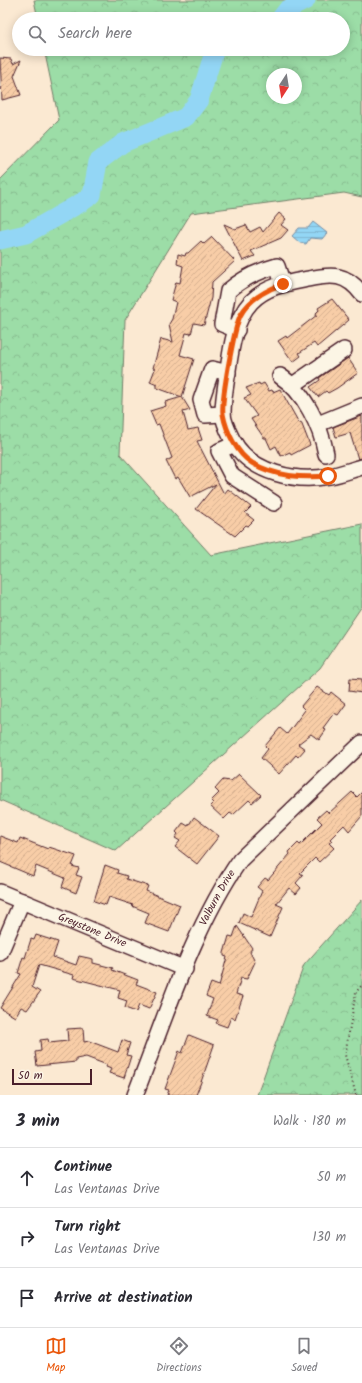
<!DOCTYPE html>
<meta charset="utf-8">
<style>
:root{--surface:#fff;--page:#f7f7f7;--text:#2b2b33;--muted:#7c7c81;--line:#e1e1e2;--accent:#ea580c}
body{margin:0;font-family:Kalam,sans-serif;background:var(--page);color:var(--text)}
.compass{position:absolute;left:266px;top:68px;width:36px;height:36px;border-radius:50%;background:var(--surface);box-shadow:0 2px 10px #0003;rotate:192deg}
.scale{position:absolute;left:12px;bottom:10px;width:80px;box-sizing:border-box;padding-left:4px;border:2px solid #4a1f2b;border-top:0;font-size:11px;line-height:14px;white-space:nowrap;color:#4a1f2b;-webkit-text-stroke:3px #fcf5e5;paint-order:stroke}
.stop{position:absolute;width:12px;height:12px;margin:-9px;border:3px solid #ea580c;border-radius:50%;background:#fff}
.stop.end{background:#ea580c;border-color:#fff;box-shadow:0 1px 4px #0008}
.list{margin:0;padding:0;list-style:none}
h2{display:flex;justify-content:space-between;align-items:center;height:52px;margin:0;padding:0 16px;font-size:17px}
h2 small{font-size:13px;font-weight:400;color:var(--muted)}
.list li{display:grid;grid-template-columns:26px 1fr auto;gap:12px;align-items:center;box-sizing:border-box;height:60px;padding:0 16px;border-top:1px solid var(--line)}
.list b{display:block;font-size:15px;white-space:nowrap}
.list p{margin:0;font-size:13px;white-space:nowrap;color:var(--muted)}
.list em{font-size:13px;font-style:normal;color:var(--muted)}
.icon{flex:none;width:22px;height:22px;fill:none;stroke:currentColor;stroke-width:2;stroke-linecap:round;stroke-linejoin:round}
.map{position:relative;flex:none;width:362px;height:1095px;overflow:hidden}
.search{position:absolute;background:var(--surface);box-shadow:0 2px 10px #0003;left:12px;right:12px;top:12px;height:44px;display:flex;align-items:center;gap:10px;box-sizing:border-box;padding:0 14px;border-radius:22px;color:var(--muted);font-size:15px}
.sheet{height:232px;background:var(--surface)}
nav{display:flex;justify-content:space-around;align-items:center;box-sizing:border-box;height:56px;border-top:1px solid var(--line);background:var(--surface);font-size:11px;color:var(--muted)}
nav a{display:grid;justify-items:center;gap:2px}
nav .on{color:var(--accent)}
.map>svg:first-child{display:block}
.forest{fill:url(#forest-crowns);stroke:#737e69;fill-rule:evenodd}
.water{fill:url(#water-rules);stroke:#768da4}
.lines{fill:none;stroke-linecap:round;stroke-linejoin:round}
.river{stroke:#93d6f5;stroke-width:19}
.building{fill:url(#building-hatch);stroke:#4a1f2b}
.minor-casing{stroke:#4a1f2b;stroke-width:18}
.path{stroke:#4a1f2b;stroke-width:2;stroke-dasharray:1 3;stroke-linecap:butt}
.minor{stroke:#fcf5e5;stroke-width:15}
.route{stroke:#ea580c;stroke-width:5}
.labels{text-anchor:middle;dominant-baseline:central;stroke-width:3.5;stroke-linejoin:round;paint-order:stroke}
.street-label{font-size:11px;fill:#4a1f2b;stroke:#fcf5e5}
</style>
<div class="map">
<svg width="362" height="1095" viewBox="0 0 362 1095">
<defs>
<pattern id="forest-crowns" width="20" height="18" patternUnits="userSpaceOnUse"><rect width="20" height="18" fill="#9cdda7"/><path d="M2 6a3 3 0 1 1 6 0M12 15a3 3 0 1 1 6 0" fill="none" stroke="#88bd90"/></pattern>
<pattern id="water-rules" width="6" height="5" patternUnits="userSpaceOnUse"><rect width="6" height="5" fill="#93d6f5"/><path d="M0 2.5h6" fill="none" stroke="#80b7d2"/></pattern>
<pattern id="building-hatch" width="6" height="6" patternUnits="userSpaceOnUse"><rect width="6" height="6" fill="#f8cda7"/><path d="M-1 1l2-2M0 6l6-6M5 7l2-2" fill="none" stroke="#d6b090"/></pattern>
</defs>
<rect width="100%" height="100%" fill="#fbe9d2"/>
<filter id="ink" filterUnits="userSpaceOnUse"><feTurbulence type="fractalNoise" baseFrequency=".025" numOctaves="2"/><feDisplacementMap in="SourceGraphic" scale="8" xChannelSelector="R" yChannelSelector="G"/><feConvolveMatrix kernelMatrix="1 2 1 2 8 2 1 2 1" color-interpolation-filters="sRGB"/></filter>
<g filter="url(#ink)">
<path class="forest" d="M34 0H362V197L344 193 191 213 125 320 120 454 211 555 362 524V606L320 668 116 851 0 800V180L59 120 44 49H343V19H38ZM272 74H296V98H272Z
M362 900V1095H257L304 965Z"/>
<path class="water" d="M313 222 327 233 322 239 310 238 306 244 300 243 292 236 299 228H308Z"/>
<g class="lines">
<path class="river" d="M280 19 287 10 306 0
M0 240 26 234 82 202 92 195 98 162 123 143 186 117 199 100 215 49"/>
</g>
<path class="building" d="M0 58 11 59 13 64 21 60 14 76 21 95 2 100Z
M279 213 286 219 281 225 288 230 281 238 251 251 255 256 243 261 224 224 235 229 246 225 250 232 260 227 263 232Z
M212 237 235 261 212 282 211 298 204 325 194 323 191 334 186 333 180 355 194 359 182 397 190 410 183 412 188 430 198 428 202 440 197 441 224 494 228 489 251 507 245 513 254 520 248 526 246 525 235 536 196 509 216 484 190 497 178 477 175 479 166 461 172 458 159 424 156 425 150 411 166 406 165 402 182 397 157 388V385L150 382 155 369 153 368 161 339 173 342 169 324 172 319 176 302 171 300 176 282 180 283 183 266 177 264 178 254 185 256 186 253H188L201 241 204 244Z
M332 299 349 320 317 347 314 343 299 353 301 356 293 362 278 341 286 336 287 338 317 315 316 313 319 310 318 308Z
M348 358 358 373 337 388 328 393 326 391 318 397 310 387 320 380 319 378Z
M259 383 260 385 264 383 269 391 272 390 273 392 280 389 299 423 301 422 310 445 291 455 290 452 281 456 276 446 271 449 266 438H264L251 419 257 416 244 398 251 395 246 388Z
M362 416V458L358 459 350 433 336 437 333 427Z
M350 678 362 679V693L349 691Z
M317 687 329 695 331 692 346 704 338 715 334 713 323 728 326 730 319 740 311 734 298 744 305 749 298 757 296 755 279 774 261 758 268 749 265 746 280 728 287 734 305 710 301 706Z
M239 774 261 795 252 803 249 800 233 815 230 813 224 819 210 806 213 803 211 801 219 793 215 789 223 780 231 781Z
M352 792 357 797 362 792V816L349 831 344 825 330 839 332 841 329 843 334 848 319 862 315 858 300 873 303 875 296 883 301 888 296 894 289 888 276 904 283 907 270 937 239 923 243 913 251 917 262 891 257 887 265 878 268 880 290 854 289 852 298 843 300 845 322 823 317 818 326 810 329 813Z
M194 817 219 836 197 864 175 847 180 841 175 838 178 834 176 832 183 823 188 826Z
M0 836 18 843 20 838 48 849 49 847 76 856 72 866 79 868 76 875 82 877 76 893 62 887 65 878 36 866 33 876 0 862Z
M105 865 118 870 117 873 127 876 126 879 148 886 146 891 180 905 169 932 145 923 149 913 132 906 133 905 109 897 106 905 94 901Z
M237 926 252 948 250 952 255 962 247 979 241 978 236 994 243 996 235 1019 231 1017 227 1027 216 1023 218 1020 207 1016 213 999 206 996 211 983 219 986 227 957 224 956V953L229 936 233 937Z
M36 935 58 942 53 957 76 965 79 956 93 959V963L113 968 112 970 138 980 136 984 157 992 149 1009 139 1005 136 1012 125 1008 127 1001 118 998 120 990 73 978 74 975 39 965 32 987 40 992 27 1010 21 1007 15 1017 0 1008 21 974 18 973 23 957 25 958 31 939 34 940Z
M83 1028 84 1042 89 1041 118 1052 122 1040 130 1043 126 1055 131 1056 124 1078 109 1073 111 1069 106 1067 107 1065 86 1057 76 1059V1062L37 1066 35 1052 41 1051 40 1040 48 1039 49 1043 68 1041 67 1029Z
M189 1035 214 1045 201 1082 196 1095H167L169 1090 165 1089 179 1051 182 1053Z"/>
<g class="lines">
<g class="minor-casing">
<g id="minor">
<path d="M362 294C346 273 332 274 308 279 287 283 266 286 251 302 235 319 231 348 228 370 226 384 223 399 223 413 223 422 229 433 233 441 251 473 296 483 330 476 341 474 351 470 362 467"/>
<path d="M237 330 222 324 228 291C243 278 258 271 277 266L283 284"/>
<path d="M280 376C304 391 321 427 326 454"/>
<path d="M293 385 344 350"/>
<path d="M223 414 205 415 201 400 212 369 228 373"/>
<path d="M318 424 362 406"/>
<path d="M235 444 219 451 232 476 274 503"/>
<path id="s1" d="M0 892 185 969"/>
<path d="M0 953 22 901"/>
<path id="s2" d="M135 1095C166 1016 192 930 240 860L362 743"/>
</g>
</g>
<path class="path" d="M356 1095 345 1055 356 992 362 985"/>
<use href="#minor" class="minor"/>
</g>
</g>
<g class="lines" filter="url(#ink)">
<path class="route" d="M283 284C266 290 249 299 240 316 234 330 221 400 223 414 226 431 237 454 252 463 276 477 302 478 328 476"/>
</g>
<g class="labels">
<g class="street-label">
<text stroke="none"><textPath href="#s2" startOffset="214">Valburn Drive</textPath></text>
<text stroke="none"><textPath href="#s1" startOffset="100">Greystone Drive</textPath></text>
</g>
</g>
</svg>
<svg class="compass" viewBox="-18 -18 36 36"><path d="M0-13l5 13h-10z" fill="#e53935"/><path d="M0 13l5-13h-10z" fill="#7c7c81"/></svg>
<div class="scale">50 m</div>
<div class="stop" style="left:328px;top:476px"></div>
<div class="stop end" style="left:283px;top:284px"></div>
<div class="search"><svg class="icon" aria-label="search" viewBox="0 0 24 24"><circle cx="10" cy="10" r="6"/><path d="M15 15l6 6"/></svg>Search here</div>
</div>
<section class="sheet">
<h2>3 min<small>Walk · 180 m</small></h2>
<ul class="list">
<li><svg class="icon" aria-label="ahead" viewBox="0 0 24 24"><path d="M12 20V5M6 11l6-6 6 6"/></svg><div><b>Continue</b><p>Las Ventanas Drive</p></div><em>50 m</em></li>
<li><svg class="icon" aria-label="right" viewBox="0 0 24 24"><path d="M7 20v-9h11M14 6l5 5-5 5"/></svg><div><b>Turn right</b><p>Las Ventanas Drive</p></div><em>130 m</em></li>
<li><svg class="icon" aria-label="arrive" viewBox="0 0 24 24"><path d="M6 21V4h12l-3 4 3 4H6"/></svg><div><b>Arrive at destination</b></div></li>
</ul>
</section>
<nav>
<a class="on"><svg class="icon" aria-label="map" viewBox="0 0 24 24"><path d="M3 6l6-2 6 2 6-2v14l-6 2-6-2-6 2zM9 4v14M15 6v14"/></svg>Map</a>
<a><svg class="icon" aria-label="directions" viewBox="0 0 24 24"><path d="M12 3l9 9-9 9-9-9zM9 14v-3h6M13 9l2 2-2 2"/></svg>Directions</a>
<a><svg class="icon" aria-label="saved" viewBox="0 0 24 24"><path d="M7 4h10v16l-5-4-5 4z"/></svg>Saved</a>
</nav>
